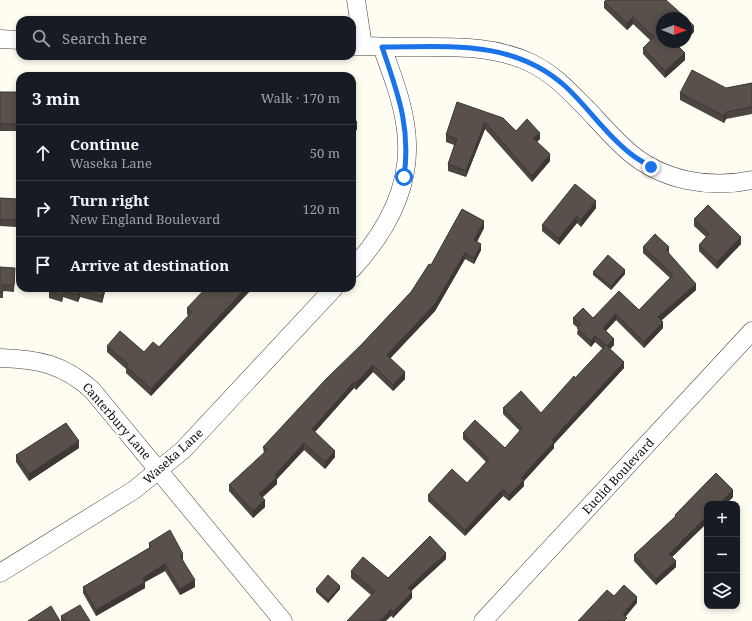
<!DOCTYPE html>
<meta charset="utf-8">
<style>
:root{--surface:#171b24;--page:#242831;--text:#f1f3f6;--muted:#9ea1a6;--line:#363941}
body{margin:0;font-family:"Noto Serif",serif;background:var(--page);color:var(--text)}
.controls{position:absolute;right:12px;bottom:12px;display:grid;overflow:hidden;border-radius:8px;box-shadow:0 2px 6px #0003}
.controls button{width:36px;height:36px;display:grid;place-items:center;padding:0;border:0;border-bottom:1px solid var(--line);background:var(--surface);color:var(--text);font:20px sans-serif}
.compass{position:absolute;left:656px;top:12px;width:36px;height:36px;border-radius:50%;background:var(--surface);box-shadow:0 2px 6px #0003;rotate:91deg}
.stop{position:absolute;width:12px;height:12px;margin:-9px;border:3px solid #1a73e8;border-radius:50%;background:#fff}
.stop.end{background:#1a73e8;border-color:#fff;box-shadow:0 1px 4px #0008}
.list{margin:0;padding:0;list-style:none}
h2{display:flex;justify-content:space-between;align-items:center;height:52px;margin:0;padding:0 16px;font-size:17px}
h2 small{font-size:13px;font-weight:400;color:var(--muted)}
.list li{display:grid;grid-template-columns:26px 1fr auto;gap:12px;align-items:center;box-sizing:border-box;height:56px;padding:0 16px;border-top:1px solid var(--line)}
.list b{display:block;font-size:15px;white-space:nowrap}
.list p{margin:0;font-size:13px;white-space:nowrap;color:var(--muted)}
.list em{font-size:13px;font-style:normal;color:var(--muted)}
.icon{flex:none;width:22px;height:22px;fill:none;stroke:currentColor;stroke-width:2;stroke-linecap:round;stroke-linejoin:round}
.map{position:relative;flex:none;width:752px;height:621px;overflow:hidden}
.search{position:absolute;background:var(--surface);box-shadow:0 2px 6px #0003;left:16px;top:16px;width:340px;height:44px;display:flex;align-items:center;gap:10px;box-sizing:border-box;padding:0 14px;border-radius:12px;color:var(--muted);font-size:15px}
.panel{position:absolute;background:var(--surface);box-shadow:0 2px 6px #0003;left:16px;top:72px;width:340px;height:220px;border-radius:12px}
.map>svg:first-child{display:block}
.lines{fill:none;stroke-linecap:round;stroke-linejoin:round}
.street-casing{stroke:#424242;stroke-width:19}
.street{stroke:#fff;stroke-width:18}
.wall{fill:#4c4540}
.shaded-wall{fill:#3e3834}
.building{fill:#58504b;stroke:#3e3834}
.route{stroke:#1a73e8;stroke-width:5}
.labels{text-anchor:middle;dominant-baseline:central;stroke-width:4;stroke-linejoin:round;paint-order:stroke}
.street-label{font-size:12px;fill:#0f0f0f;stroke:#fff}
</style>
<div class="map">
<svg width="752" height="621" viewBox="0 0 752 621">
<rect width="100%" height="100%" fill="#fffcf1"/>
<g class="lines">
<g class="street-casing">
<path id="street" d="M356 0 363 46
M0 39 20 40
M352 46C372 46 392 47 413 47 453 47 493 45 531 63 554 74 570 92 587 109 601 124 614 139 629 152 663 181 710 189 752 180
M352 269C389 229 415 180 405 123 401 97 391 72 382 47
M0 358C38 359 63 364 92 390L283 621
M0 573 134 490 183 450 334 288
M483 621 752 331"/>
</g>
<use href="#street" class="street"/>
</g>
<path class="wall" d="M604 2 683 42 679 46 685 60 665 78 643 54V48L651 41 633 24 627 30 604 8Z
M752 83V114L726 119 724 123 680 100V93L726 88Z
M0 92H20V131H0Z
M457 102 516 131 540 139 537 142 550 161 532 182 485 129 466 177 448 171V164L454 145 446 142V135Z
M0 198 17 199 16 227 0 226Z
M596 208 581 227 577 223 559 245 542 231V225Z
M694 219 741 244 717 269 699 251V245L706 237 694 226Z
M484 228 477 242 481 250 474 264 465 259 435 311 390 358 405 379 393 391 373 372 356 390 354 388 315 432 335 457 325 469 304 450 277 479V484L263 497 265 507 253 518 229 491V485L264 454 263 447 361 345 411 292 431 265Z
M643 247 669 253 696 290 661 321 663 328 644 348 616 320 606 331 614 345 610 349 624 368 554 444V448L524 481V486L509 501 503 496 465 536 428 501V495L467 483 486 462 463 439V433L505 448 520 431 503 414V408L541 413 575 378 603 349 595 342 591 347 577 334 578 328 573 324V318H593L639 310 670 278 643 253Z
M0 267 15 274 14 292 3 291V298H0Z
M593 272 625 274 611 290 593 275Z
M50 288H106L102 303 80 297 78 302 63 297 62 302 49 298V291Z
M252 288 151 396 126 373V369L107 352V346L144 352 159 347 188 316 187 314V308Z
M79 448 29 481 16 462V455Z
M716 473 733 490V497L726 504H707V523L672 557 676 561V567L656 585 634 561V555L675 517V515Z
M149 543 183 560 195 587 180 595 165 571 145 582V588L96 616 83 593V587L149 548Z
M446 559 411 591 412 598 393 618 371 595 351 578V571L388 578Z
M316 589H340L328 603 316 592Z
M61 616 90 621H61Z"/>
<path class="shaded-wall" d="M633 17V24L627 30V23Z
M694 26V32L686 40V33Z
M676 42H683L675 50V43Z
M685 53V60L665 78V71Z
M726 112V119L724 123V116Z
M485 122V129L466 177V171Z
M357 123V130L352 132V125Z
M540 133V139L533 145V138Z
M550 154V161L532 182V176Z
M596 201V208L581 227V220Z
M577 216V223L559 245V238Z
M484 221V228L474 247V240Z
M741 237V244L717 269V262Z
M481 244V250L474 264V258Z
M669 247V253L666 250Z
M465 253V259L435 311 387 362V355Z
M625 270V274L611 290V286Z
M696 284V290L658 323V317Z
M104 288H106L102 303V296Z
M246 288H252V289L151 396V389Z
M80 290V297L78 302V295Z
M63 291V297L62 302V295Z
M616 314V320L603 334V328Z
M663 322V328L644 348V342Z
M595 336V342L591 347V341Z
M614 339V345L607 352V346Z
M624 362V368L554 444V448L524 481V486L509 501V495L521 478 552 440Z
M373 365V372L356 390V383Z
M405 372V379L393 391V385Z
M354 382V388L312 435V429Z
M79 441V448L29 481V474Z
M304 443V450L277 479V484L259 500V494L275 475Z
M335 451V457L325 469V462Z
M503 489V496L465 536V530Z
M733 490V497L726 504H719Z
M265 500V507L253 518V511Z
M707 516V523L669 560V554Z
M446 553V559L408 594V588Z
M183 554V560L180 562V556Z
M676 561V567L656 585V579Z
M165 564V571L145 582V588L96 616V610L143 578Z
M195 580V587L180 595V589Z
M340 586V589L328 603V600Z
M412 592V598L393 618V612Z
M637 597V603L623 620V614Z
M391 609V616L386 621H380Z"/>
<path class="building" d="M606 0H666L686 18H662V42H676L675 43 685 53 665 71 643 48 654 37 633 17 627 23 604 2Z
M686 18 694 26 686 33Z
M692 70 726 88 752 83V107L726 112 724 116 680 93Z
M0 92H20V124H0Z
M457 102 503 118 516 131 527 119 540 133 533 138 550 154 532 176 485 122 466 171 448 164 457 139 446 135Z
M352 113 357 123 352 125Z
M575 184 596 201 581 220 577 216 559 238 542 225Z
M0 198 17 199 16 220H0Z
M708 205 741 237 717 262 699 245 709 234 694 219Z
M462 209 484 221 474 240 481 244 474 258 465 253 435 304 387 355 405 372 393 385 373 365 356 383 354 382 312 429 335 451 325 462 304 443 275 475 277 477 259 494 265 500 253 511 229 485 267 450 263 447 326 379 361 345 411 292 429 264 431 265Z
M655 234 669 247 666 250 696 284 658 317 663 322 644 342 616 314 603 328 614 339 607 346 624 362 552 440 554 442 521 478 524 480 509 495 503 489 465 530 428 495 452 469 467 483 489 459 463 433 475 420 505 448 522 428 503 408 521 391 541 413 574 376 575 378 606 345 595 336 591 341 577 328 581 324 573 318 583 308 593 318 619 291 639 310 673 275 643 247Z
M608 255 625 270 611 286 593 272Z
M0 267 15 268 14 285H3V292H0Z
M50 288H104L102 296 80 290 78 295 63 291 62 295 49 291Z
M206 288H246L151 389 126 366 128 364 107 346 120 331 144 352 153 342 159 347 192 312 187 308Z
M66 423 79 441 29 474 16 455Z
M716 473 733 490 719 504H707V516L669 554 676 561 656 579 634 555 676 516 675 515Z
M170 530 183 554 180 556 195 580 180 589 165 564 143 578 145 582 96 610 83 587 151 547 149 543Z
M430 536 446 553 408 588 412 592 393 612 391 609 380 621H347L375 591 351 571 363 557 388 578Z
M328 575 340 586 328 600 316 589Z
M624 585 637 597 623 614 627 618 624 621H610L609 620 608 621H578L607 590 614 596Z
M80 605 90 621H65L61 616Z
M51 606 60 621H28Z"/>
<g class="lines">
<path class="route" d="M404 177C411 127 398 94 382 47 447 47 513 39 565 86 588 107 606 135 631 154 637 159 645 163 651 167"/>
</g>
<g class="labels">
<g class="street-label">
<text transform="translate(117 421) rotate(49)">Canterbury Lane</text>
<text transform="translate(173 456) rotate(-42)">Waseka Lane</text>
<text transform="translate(618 476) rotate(-47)">Euclid Boulevard</text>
</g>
</g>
</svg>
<div class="controls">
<button>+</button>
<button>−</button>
<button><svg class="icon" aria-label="layers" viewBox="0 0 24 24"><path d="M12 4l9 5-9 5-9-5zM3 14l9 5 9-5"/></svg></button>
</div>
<svg class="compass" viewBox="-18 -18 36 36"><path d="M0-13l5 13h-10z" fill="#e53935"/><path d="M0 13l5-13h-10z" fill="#9ea1a6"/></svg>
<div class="stop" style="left:404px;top:177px"></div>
<div class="stop end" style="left:651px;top:167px"></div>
<div class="search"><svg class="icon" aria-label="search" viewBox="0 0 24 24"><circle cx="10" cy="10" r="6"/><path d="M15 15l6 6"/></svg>Search here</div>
<section class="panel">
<h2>3 min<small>Walk · 170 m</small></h2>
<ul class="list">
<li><svg class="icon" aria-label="ahead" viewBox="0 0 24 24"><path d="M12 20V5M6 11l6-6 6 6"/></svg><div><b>Continue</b><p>Waseka Lane</p></div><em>50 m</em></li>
<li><svg class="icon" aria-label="right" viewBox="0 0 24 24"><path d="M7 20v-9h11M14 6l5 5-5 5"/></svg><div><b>Turn right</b><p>New England Boulevard</p></div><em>120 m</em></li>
<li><svg class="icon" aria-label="arrive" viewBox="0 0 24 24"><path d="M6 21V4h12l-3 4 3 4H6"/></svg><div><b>Arrive at destination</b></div></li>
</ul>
</section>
</div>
